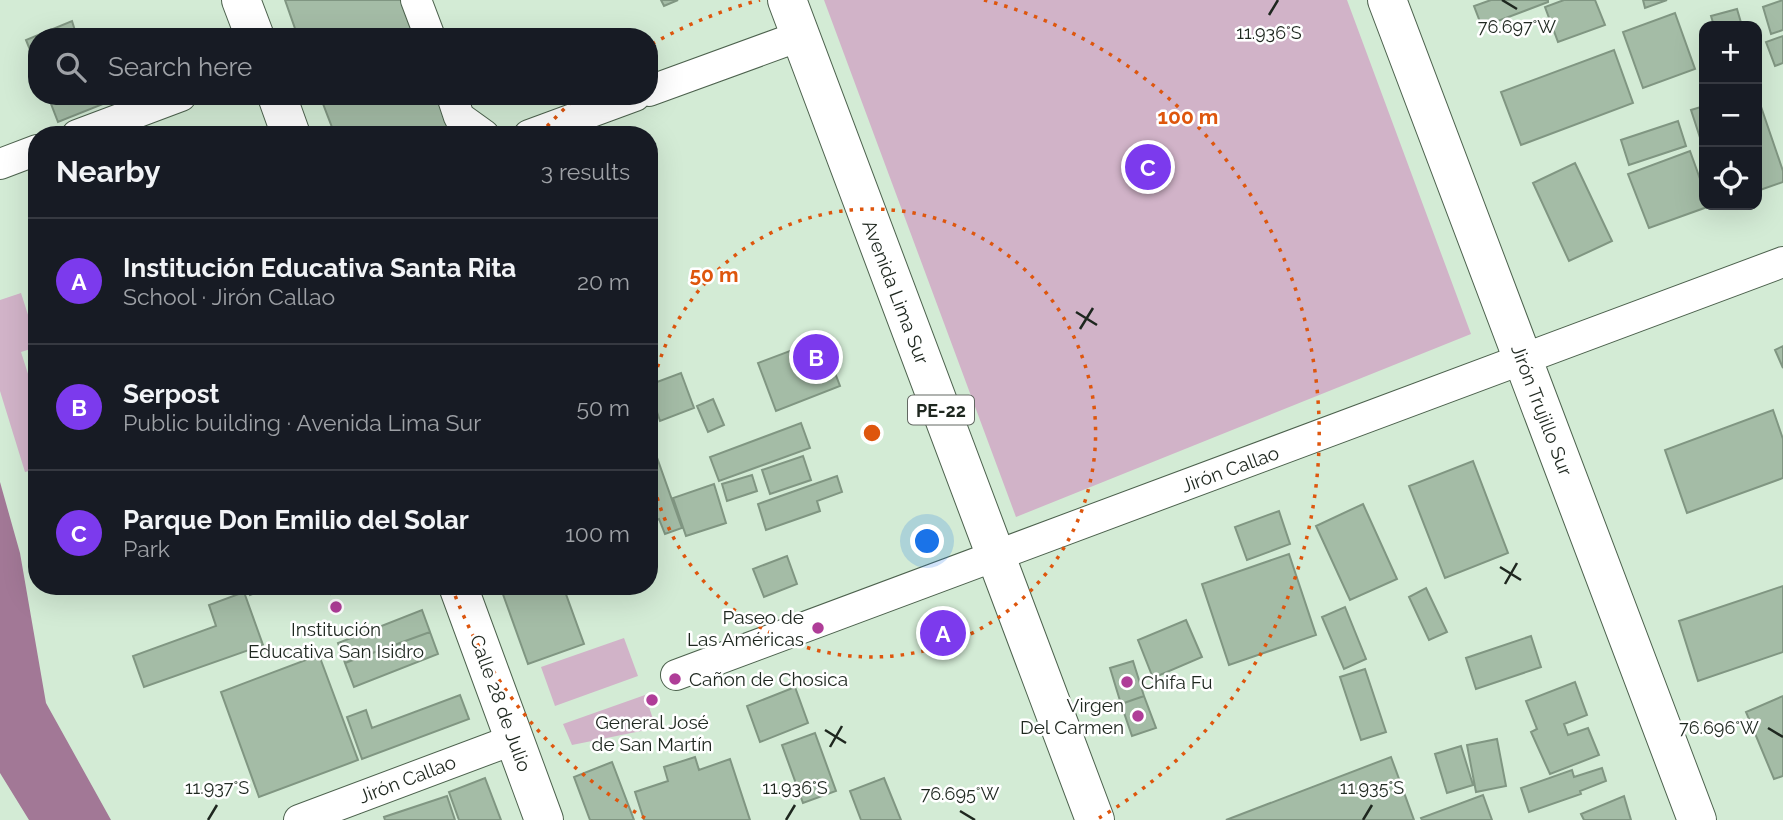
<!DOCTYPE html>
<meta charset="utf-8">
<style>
:root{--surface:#171b24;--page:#20242c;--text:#f1f3f6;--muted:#9ea1a6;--line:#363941;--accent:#7c3aed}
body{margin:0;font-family:Raleway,sans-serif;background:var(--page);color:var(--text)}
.controls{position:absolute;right:21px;top:21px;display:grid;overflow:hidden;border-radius:14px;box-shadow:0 7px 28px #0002}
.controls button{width:63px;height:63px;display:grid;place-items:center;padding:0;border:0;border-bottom:2px solid var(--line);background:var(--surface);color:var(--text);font:35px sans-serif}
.you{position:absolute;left:928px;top:542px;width:24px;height:24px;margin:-18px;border:5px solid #fff;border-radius:50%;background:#1a73e8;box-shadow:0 0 0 10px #1a73e833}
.badge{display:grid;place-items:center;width:46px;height:46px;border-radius:50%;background:var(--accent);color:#fff;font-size:23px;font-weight:700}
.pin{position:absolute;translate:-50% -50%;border:4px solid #fff;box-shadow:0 2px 7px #0006}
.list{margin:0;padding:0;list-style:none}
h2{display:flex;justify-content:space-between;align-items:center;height:91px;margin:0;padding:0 28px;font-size:30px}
h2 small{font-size:23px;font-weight:400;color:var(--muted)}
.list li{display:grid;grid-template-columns:46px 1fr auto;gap:21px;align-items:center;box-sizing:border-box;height:126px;padding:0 28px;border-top:2px solid var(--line)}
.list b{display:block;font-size:26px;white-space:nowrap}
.list p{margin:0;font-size:23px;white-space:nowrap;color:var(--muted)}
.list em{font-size:23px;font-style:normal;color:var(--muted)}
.icon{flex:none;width:38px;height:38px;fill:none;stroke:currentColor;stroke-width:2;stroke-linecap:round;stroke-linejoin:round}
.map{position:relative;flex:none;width:1783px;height:820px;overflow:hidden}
.search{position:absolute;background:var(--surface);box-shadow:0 7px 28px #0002;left:28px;top:28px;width:630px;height:77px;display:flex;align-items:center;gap:18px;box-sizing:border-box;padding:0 24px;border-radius:28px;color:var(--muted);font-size:26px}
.panel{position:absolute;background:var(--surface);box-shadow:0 7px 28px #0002;left:28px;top:126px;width:630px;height:469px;border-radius:28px}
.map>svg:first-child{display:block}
.green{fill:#d1b3c8}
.water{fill:#a27896}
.building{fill:#a4bca6;stroke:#809682;stroke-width:2}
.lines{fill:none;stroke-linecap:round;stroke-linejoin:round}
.minor-casing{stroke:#4d624e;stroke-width:32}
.tertiary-casing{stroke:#4d624e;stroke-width:40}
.trunk-casing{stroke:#4d624e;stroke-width:40}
.minor{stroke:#fff;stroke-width:30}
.tertiary{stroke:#fff;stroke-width:38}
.trunk{stroke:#fff;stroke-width:38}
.ticks{fill:none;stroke:#1e271f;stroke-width:2.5}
.ring{fill:none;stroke:#de560d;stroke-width:3.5;stroke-dasharray:3.5 7}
.poi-dot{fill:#af3d98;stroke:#fff;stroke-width:2.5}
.labels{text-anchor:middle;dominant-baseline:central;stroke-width:5;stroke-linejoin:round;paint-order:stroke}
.shield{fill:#fff;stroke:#626862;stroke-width:2}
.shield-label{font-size:18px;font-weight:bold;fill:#1e271f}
.street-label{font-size:19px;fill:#1e271f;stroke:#fff}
.poi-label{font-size:19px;fill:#1e271f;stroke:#fff;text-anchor:end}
.ticks-label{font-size:18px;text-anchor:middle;fill:#1e271f;stroke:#fff;stroke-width:5;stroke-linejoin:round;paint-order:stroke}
.centre{fill:#de560d;stroke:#fff;stroke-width:3.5}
.ring-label{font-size:21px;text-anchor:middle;font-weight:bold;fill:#de560d;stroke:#fff;stroke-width:5;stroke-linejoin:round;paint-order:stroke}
</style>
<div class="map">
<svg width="1783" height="820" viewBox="0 0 1783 820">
<rect width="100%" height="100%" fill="#d3ebd5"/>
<path class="green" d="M824 0H1347L1471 334 1016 517Z
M21 293 37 343V347L21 352 37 402V469L25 472 0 391V300Z
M624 638 638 676 555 706 541 667Z
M645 695 656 728 572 745 563 724Z"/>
<path class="water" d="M0 482 20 553 46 703 111 820H29L0 773Z"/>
<path class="building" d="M285 0H409L423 37H298Z
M661 0H678L664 6Z
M1491 0H1548V2L1482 27 1474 6Z
M1564 0H1595L1605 25 1558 42 1545 7Z
M1643 0H1667L1645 8Z
M1783 0V30L1771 34 1763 7Z
M1737 9 1742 26H1714L1711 16Z
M1675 13 1695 69 1643 88 1623 32Z
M72 21 77 37H37V67L26 40Z
M1783 36V63L1775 66 1766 42Z
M1614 50 1633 103 1521 145 1501 92Z
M1757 95 1783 171V182L1757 191Z
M48 96H100L103 104 58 122Z
M320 96H445L455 124 426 135H335Z
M1704 106V150L1691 110Z
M1678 121 1686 146 1629 165 1621 140Z
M1690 151 1704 190V205L1710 206 1649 228 1628 174Z
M1575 163 1612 241 1569 261 1533 183Z
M822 339 840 386 776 411 758 363Z
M1783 346V368L1775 350Z
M681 373 694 408 660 421 656 409 649 412V385Z
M713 399 724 425 708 432 697 406Z
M1773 410 1783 439V478L1687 513 1665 450Z
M801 423 810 448 719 481 710 457Z
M649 435 682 528 665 534 659 519 649 523Z
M803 456 811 480 770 494 762 470Z
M1473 461 1508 553 1445 578 1409 486Z
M752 475 757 491 727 501 722 484Z
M837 476 842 492 817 501 820 511 766 530 758 504Z
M714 484 726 523 686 536 673 498Z
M1363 504 1397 579 1350 600 1316 526Z
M1279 511 1290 544 1247 560 1235 527Z
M1289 554 1316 635 1229 665 1202 584Z
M787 556 797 584 764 597 753 569Z
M246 586H273L250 595Z
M328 586H353L331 594Z
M500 586H563L584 644 528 664Z
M1783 586V652L1698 681 1679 621Z
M1426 588 1447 632 1429 640 1409 597Z
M244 592 263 645 144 687 133 656 216 626 209 605Z
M1345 607 1366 659 1344 669 1322 617Z
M422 610 430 632 345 663 338 643Z
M1186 620 1202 657 1153 678 1138 640Z
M430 632 438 654 354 687 345 663Z
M1531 636 1541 667 1476 689 1466 658Z
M319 655 358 760 259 797 221 692Z
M1133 661 1144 696 1121 704 1110 668Z
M1365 669 1386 732 1361 740 1340 677Z
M1575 682 1587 715 1564 724 1568 735 1588 728 1599 755 1550 774 1531 732 1537 729 1526 701Z
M795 687 808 723 760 742 747 706Z
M460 695 469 719 362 759 347 717 366 710 372 728Z
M1144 696 1156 728 1132 736 1121 704Z
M1783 696V776L1774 779 1746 712Z
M815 733 836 791 803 803 782 745Z
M1497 739 1506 786 1476 792 1467 745Z
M1461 746 1473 785 1447 793 1435 754Z
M695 757 699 770 730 759 750 820H644L635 792 668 781 664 767Z
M1391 757 1414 820H1226Z
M612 762 634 820H590L574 777Z
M1602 768 1606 781 1580 791 1581 794 1529 812 1521 788 1572 770 1574 777Z
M485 778 501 820H459L449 792Z
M884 778 901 820H861L850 791Z
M1483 795 1492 820H1422L1421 818Z
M447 796 455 820H385L384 817Z
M1624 796 1631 820H1584L1581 814Z"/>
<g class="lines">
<g class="minor-casing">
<path id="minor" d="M416 0 430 37
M649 91 800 36
M452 96 459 117 484 135
M77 135 181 96
M529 135 635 96
M0 164 37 150
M676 675 1783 262
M299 820 515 739"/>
</g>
<g class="tertiary-casing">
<path id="tertiary" d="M241 0 255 37
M1387 0 1697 820
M277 96 291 135
M458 586 544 820"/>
</g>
<g class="trunk-casing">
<path id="trunk" d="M787 0 1095 820"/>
</g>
<use href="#minor" class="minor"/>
<use href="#tertiary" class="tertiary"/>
<use href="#trunk" class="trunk"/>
</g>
<path class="ticks" d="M1502 0 1517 9M1269 15 1278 0M1076 312 1097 325M1080 329 1093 308M1500 567 1521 580M1505 584 1517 563M1768 728 1783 737M825 730 846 743M830 747 842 726M960 811 975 820M208 820 217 805M786 820 795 805M1363 820 1372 805"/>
<g class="ring">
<path d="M649 408A224 224 0 1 1 649 458"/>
<path d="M645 818A447 447 0 0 1 453 590M540 134A447 447 0 0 1 576 98M652 44A447 447 0 0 1 760 0M984 0A447 447 0 0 1 1099 818"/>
</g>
<g class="poi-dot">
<circle cx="336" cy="607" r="7"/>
<circle cx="818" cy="628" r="7"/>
<circle cx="675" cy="679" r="7"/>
<circle cx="1127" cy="682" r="7"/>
<circle cx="652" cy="700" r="7"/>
<circle cx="1138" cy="716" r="7"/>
</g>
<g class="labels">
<rect class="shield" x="908" y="395.5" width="66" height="29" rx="5"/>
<g class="shield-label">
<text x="941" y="410">PE-22</text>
</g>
<g class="street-label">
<text transform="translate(896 292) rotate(69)">Avenida Lima Sur</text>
<text transform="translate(1542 410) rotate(69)">Jirón Trujillo Sur</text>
<text transform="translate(1230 469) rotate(-20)">Jirón Callao</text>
<text transform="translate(501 703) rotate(70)">Calle 28 de Julio</text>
<text transform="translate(407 779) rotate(-21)">Jirón Callao</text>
</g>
<g class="poi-label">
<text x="804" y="617">Paseo de<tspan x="804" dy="22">Las Américas</tspan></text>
<text x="336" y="629" text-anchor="middle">Institución<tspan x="336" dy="22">Educativa San Isidro</tspan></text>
<text x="689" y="679" text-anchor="start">Cañon de Chosica</text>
<text x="1141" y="682" text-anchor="start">Chifa Fu</text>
<text x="1124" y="705">Virgen<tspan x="1124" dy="22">Del Carmen</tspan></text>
<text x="652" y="722" text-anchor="middle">General José<tspan x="652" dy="22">de San Martín</tspan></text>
</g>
</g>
<g class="ticks-label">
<text x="1517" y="33">76.697°W</text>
<text x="1269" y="39">11.936°S</text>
<text x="1719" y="734">76.696°W</text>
<text x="217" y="794">11.937°S</text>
<text x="795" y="794">11.936°S</text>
<text x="1372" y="794">11.935°S</text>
<text x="960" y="800">76.695°W</text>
</g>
<circle cx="872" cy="433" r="10" class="centre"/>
<g class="ring-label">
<text x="1188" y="124">100 m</text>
<text x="714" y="282">50 m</text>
</g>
</svg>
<div class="controls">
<button>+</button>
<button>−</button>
<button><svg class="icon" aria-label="locate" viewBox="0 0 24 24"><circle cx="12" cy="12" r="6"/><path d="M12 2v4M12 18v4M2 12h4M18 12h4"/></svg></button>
</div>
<div class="you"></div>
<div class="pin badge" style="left:943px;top:633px">A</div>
<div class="pin badge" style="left:816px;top:357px">B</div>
<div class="pin badge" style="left:1148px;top:167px">C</div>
<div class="search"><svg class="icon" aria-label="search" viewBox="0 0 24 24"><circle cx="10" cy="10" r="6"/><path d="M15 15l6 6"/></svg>Search here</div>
<section class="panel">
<h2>Nearby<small>3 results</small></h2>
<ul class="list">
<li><span class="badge">A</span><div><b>Institución Educativa Santa Rita</b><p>School · Jirón Callao</p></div><em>20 m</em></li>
<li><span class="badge">B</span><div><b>Serpost</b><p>Public building · Avenida Lima Sur</p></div><em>50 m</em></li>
<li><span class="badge">C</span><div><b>Parque Don Emilio del Solar</b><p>Park</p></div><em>100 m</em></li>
</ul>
</section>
</div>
